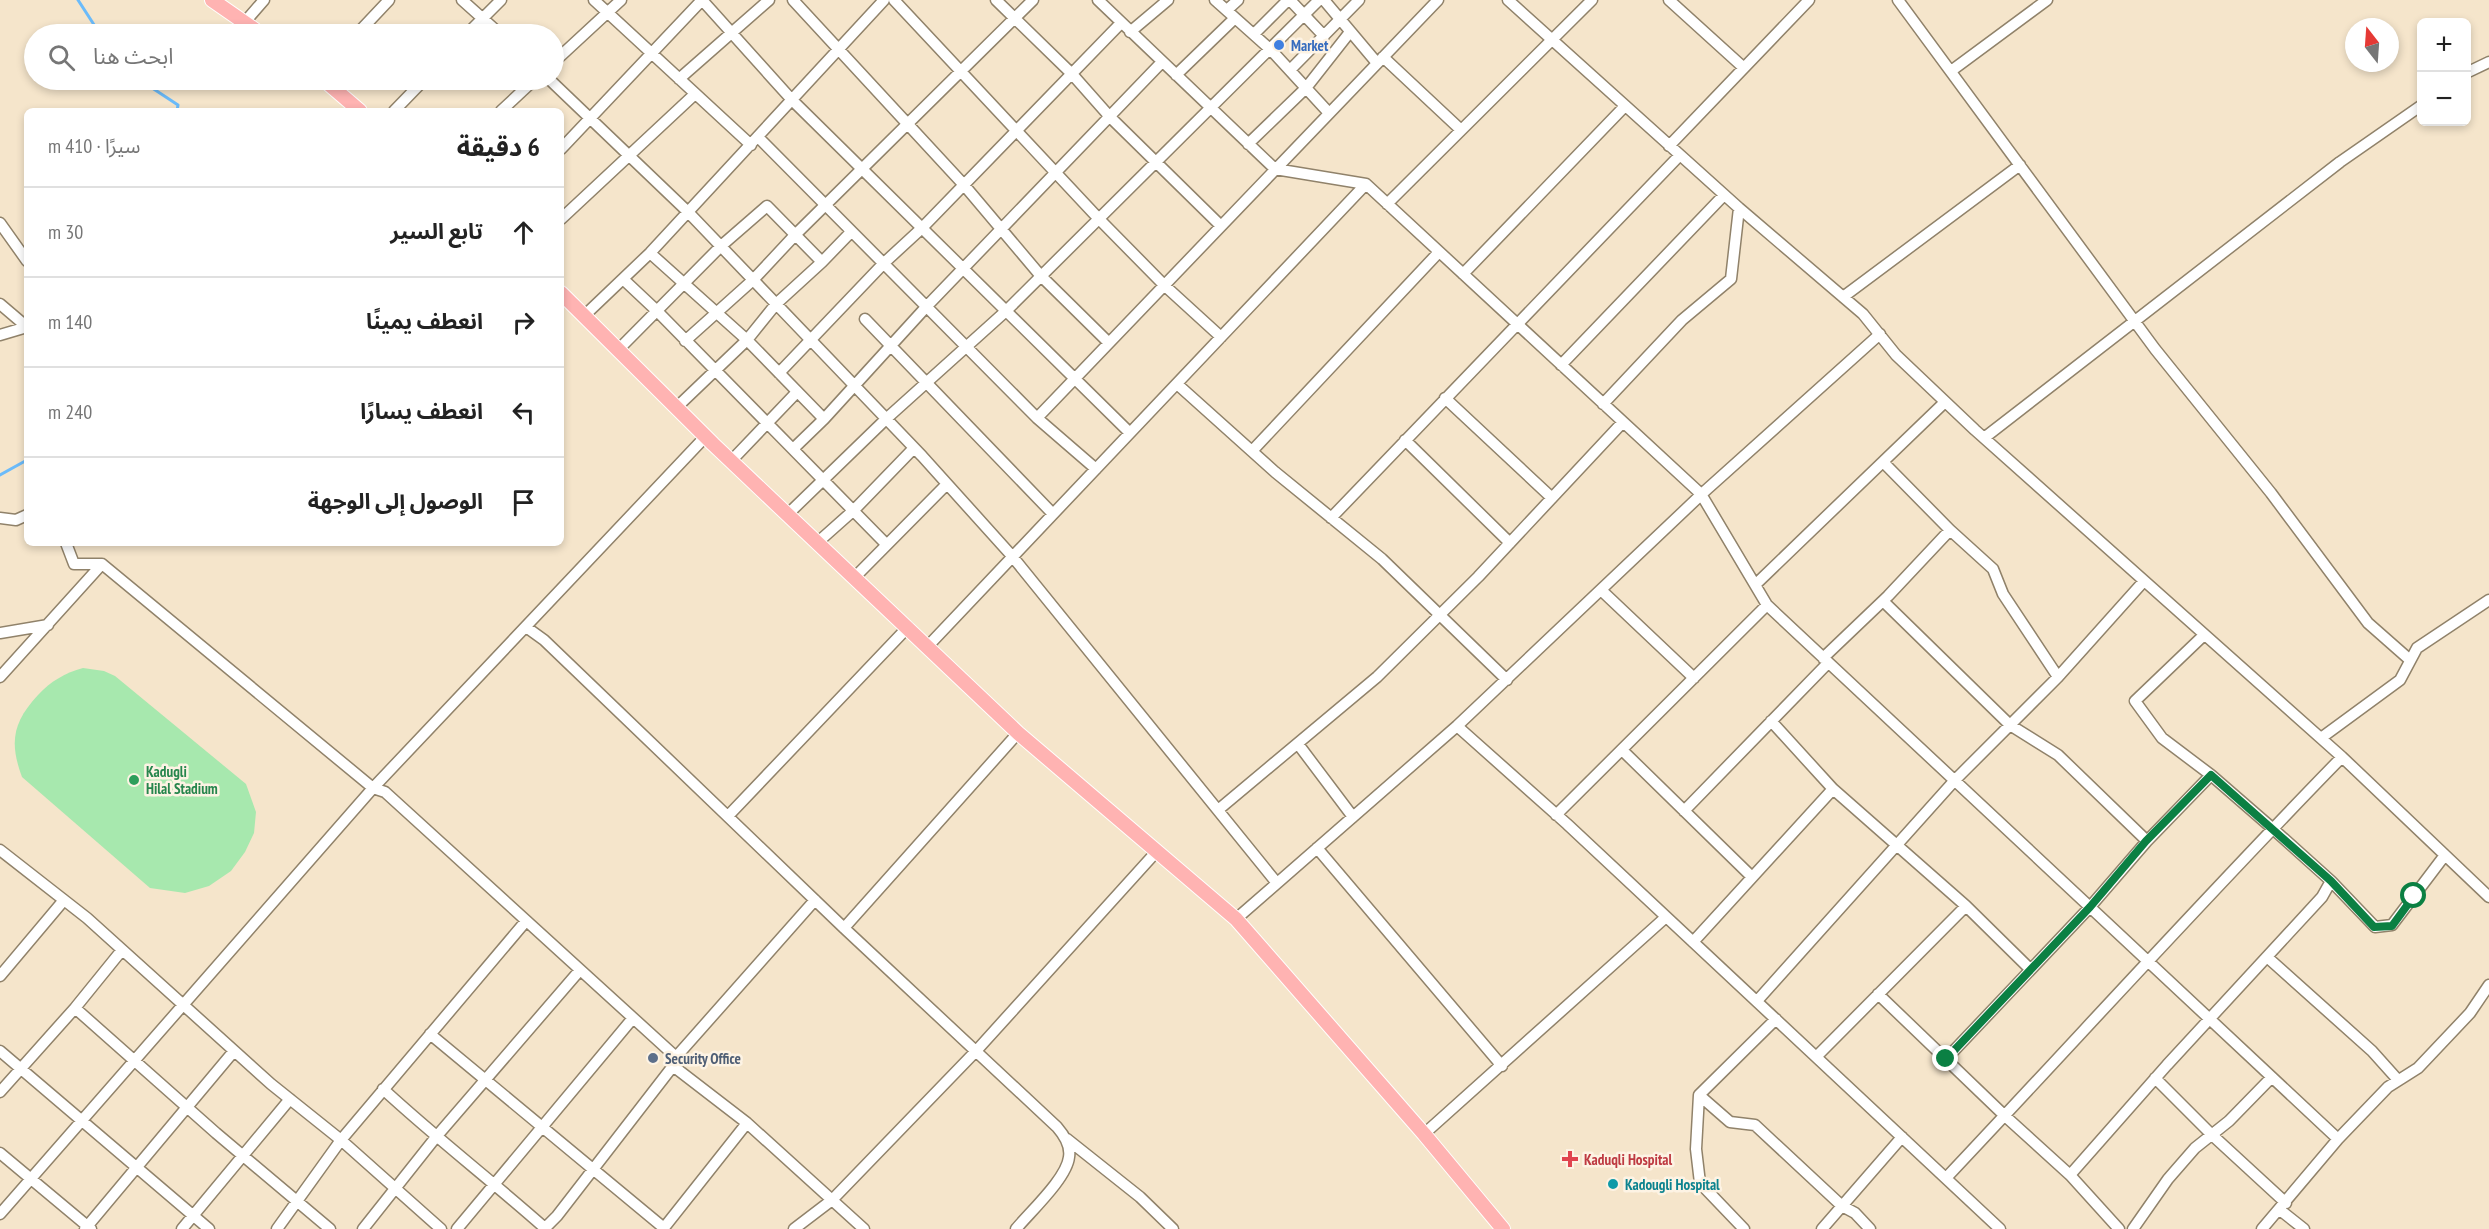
<!DOCTYPE html>
<html lang="ar">
<meta charset="utf-8">
<style>
:root{--surface:#fff;--page:#f6f6f6;--text:#222;--muted:#767676;--line:#e0e0e0}
body{margin:0;font-family:"PT Sans Narrow","Noto Sans Arabic",sans-serif;background:var(--page);color:var(--text);direction:rtl}
.controls{position:absolute;right:18px;top:18px;display:grid;overflow:hidden;border-radius:9px;box-shadow:0 3px 9px #0003}
.controls button{width:54px;height:54px;display:grid;place-items:center;padding:0;border:0;border-bottom:2px solid var(--line);background:var(--surface);color:var(--text);font:30px sans-serif}
.compass{position:absolute;left:2345px;top:18px;width:54px;height:54px;border-radius:50%;background:var(--surface);box-shadow:0 3px 9px #0003;rotate:343deg}
.stop{position:absolute;width:18px;height:18px;margin:-14px;border:4px solid #0b8043;border-radius:50%;background:#fff}
.stop.end{background:#0b8043;border-color:#fff;box-shadow:0 2px 6px #0008}
.list{margin:0;padding:0;list-style:none}
h2{display:flex;justify-content:space-between;align-items:center;height:78px;margin:0;padding:0 24px;font-size:26px}
h2 small{font-size:20px;font-weight:400;color:var(--muted)}
.list li{display:grid;grid-template-columns:39px 1fr auto;gap:18px;align-items:center;box-sizing:border-box;height:90px;padding:0 24px;border-top:2px solid var(--line)}
.list b{display:block;font-size:22px;white-space:nowrap}
.list em{font-size:20px;font-style:normal;color:var(--muted)}
.icon{flex:none;width:33px;height:33px;fill:none;stroke:currentColor;stroke-width:2;stroke-linecap:round;stroke-linejoin:round}
.map{position:relative;flex:none;width:2489px;height:1229px;overflow:hidden;direction:ltr}
.search{position:absolute;background:var(--surface);box-shadow:0 3px 9px #0003;left:24px;top:24px;width:540px;height:66px;display:flex;align-items:center;gap:15px;box-sizing:border-box;padding:0 21px;border-radius:33px;color:var(--muted);font-size:22px}
.panel{position:absolute;background:var(--surface);box-shadow:0 3px 9px #0003;left:24px;top:108px;width:540px;height:438px;border-radius:9px;direction:rtl}
.map>svg:first-child{display:block}
.green{fill:#a7e8ae}
.lines{fill:none;stroke-linecap:round;stroke-linejoin:round}
.stream{stroke:#6bbbfa;stroke-width:3}
.minor-casing{stroke:#90826a;stroke-width:13}
.major-casing{stroke:#fff;stroke-width:16}
.minor{stroke:#fff;stroke-width:10}
.major{stroke:#ffb3b2;stroke-width:14}
.route{stroke:#0b8043;stroke-width:8}
.shop-dot{fill:#3f7fe0;stroke:#fdf3e4;stroke-width:2}
.leisure-dot{fill:#2e9e5b;stroke:#fdf3e4;stroke-width:2}
.service-dot{fill:#5c6f8a;stroke:#fdf3e4;stroke-width:2}
.health-dot{fill:#e0444e;stroke:#fdf3e4;stroke-width:2}
.culture-dot{fill:#0f9aa8;stroke:#fdf3e4;stroke-width:2}
.labels{text-anchor:middle;dominant-baseline:central;stroke-width:5;stroke-linejoin:round;paint-order:stroke}
.shop-label{font-size:15px;font-weight:bold;fill:#366cbe;stroke:#fdf3e4;text-anchor:start}
.leisure-label{font-size:15px;font-weight:bold;fill:#27864d;stroke:#fdf3e4;text-anchor:start}
.service-label{font-size:15px;font-weight:bold;fill:#4e5e75;stroke:#fdf3e4;text-anchor:start}
.health-label{font-size:15px;font-weight:bold;fill:#be3a42;stroke:#fdf3e4;text-anchor:start}
.culture-label{font-size:15px;font-weight:bold;fill:#0d838f;stroke:#fdf3e4;text-anchor:start}
</style>
<div class="map">
<svg width="2489" height="1229" viewBox="0 0 2489 1229">
<rect width="100%" height="100%" fill="#f5e5cb"/>
<path class="green" d="M83 668 104 671 115 676 246 784 256 812 254 833 245 852 231 871 209 886 185 893 150 888 22 777C9 742 13 722 38 695 51 681 65 673 83 668Z"/>
<g class="lines">
<path class="stream" d="M78 0 100 34
M140 80 178 105 177 111
M0 475 27 460"/>
<g class="minor-casing">
<path id="minor" d="M462 0 500 34
M594 0 751 145
M702 0 792 100 1130 433
M793 0 964 185 1040 275 1109 343
M894 0 1099 219 1164 285 1221 337
M996 0 1072 74 1110 117 1221 226
M1098 0 1275 169 1366 184 1701 494 1767 605 2338 1139
M1215 0 1271 50 1329 113
M1290 0 1324 36
M1324 0 1377 63
M1508 0 1739 208 1863 314 1896 355 1975 430 2342 757 2489 897
M1669 0 1744 68
M1898 0 2155 349 2271 493 2368 623 2410 660
M1227 10 1238 0
M244 23 264 0
M1130 32 1168 0
M357 34 389 0
M467 34 501 0
M1254 34 1288 0
M1383 57 1461 130
M554 62 621 0
M1290 70 1359 0
M1951 71 2047 0
M2466 73 2489 62
M1176 75 1235 18
M679 79 769 0
M550 80 688 212 922 456 1012 556 1276 882
M394 111 424 80
M501 111 534 80
M758 137 1037 418 1096 469
M1248 144 1306 88 1350 32
M1669 146 1809 0
M561 149 702 0
M1387 204 1592 0
M561 219 695 94
M0 223 27 261
M650 253 747 340 824 419
M822 262 851 232
M1463 274 1625 106
M623 279 657 311 886 544
M1843 297 2020 165
M0 304 27 327
M585 315 650 253 884 0
M865 319 1053 514
M0 335 27 327
M685 341 753 280 796 234 1033 0
M619 349 721 246 767 206 822 262 776 304 747 340 677 407
M1561 365 1724 195
M779 373 884 263 922 228 1121 23
M1177 384 1275 472 1382 559 1507 680
M1445 398 1552 498
M1603 404 1682 320 1731 279 1739 208
M1037 418 1438 0
M1984 438 2340 162 2422 105
M1405 440 1510 543
M793 449 824 419 927 306 1162 62
M1252 451 1439 252
M732 460 797 392
M1884 463 1950 530 1993 569 2003 594 2058 677
M788 514 886 419 1006 311 1319 0
M0 518 16 520 27 515
M1331 518 1680 155
M818 542 854 510 914 448
M66 543 74 564H102L373 788 385 792 676 1057 673 1066 747 1123 864 1229
M855 577 947 484
M1755 585 1945 402
M1601 590 1694 678
M1883 601 2010 725 2058 755 2147 841
M526 627 544 640 844 928 1057 1127C1064 1135 1071 1145 1069 1157 1067 1178 1030 1212 1016 1229
M0 633 48 625
M2204 635 2135 701 2162 738 2211 775 2272 828 2331 881 2375 927 2392 925 2445 855
M928 646 1366 184
M1823 658 1888 596 1950 530
M0 677 102 564
M1771 721 1833 789 1966 906 2029 968
M1457 726 1567 824 2000 1229
M2321 738 2400 680 2417 648 2489 600
M1298 744 1353 817
M1622 750 1752 877
M1218 810 1377 677 1478 577 1623 422
M1684 811 1828 663
M1556 815 1767 605
M728 816 908 627
M1317 848 1502 1066
M0 850 87 918 271 1084 341 1140 441 1229
M1236 919 1457 726 1705 491 1880 334
M844 928 1018 733
M1693 942 1833 789
M2267 957 2372 1051 2398 1080
M0 976 64 900
M1878 994 2005 1116 2070 1175 2119 1229
M1757 1001 1955 780 2058 677 2144 581
M75 1008 216 1133 330 1229
M430 1034 664 1228
M0 1051 209 1229
M676 1057 815 900
M1816 1057 1966 906
M1946 1059 2090 907 2147 841 2211 775
M2155 1078 2211 1134 2286 1203
M383 1089C436 1138 492 1181 546 1229
M0 1092 75 1008 122 950
M1699 1095 1730 1122 1755 1125 1842 1206 1855 1213 1870 1229
M1424 1134 1666 917
M1067 1139 1140 1197 1173 1229
M0 1153 91 1229
M2070 1175 2167 1065 2322 897 2331 881
M1946 1178C2078 1038 2207 895 2342 757
M2280 1210 2304 1229
M0 1214 373 788 706 436
M85 1229 234 1051
M182 1229 290 1099
M277 1229 341 1140 526 921
M363 1229 436 1137 580 970
M457 1229 633 1018
M544 1229 557 1216 673 1066
M663 1229 747 1123
M794 1229 832 1200 977 1050 1157 851
M1744 1229 1700 1183 1696 1149 1699 1095 1776 1019
M1822 1229 1902 1137
M2133 1229 2168 1179 2195 1148 2229 1121 2271 1078
M2262 1229 2338 1139 2388 1087 2418 1068 2470 1013 2489 985"/>
</g>
<g class="major-casing">
<path id="major" d="M212 0 261 34
M324 80 360 111
M561 293 713 444 1018 733 1236 919 1424 1134 1503 1229"/>
</g>
<use href="#minor" class="minor"/>
<use href="#major" class="major"/>
</g>
<g class="lines">
<path class="route" d="M1946 1059 2090 907 2146 841 2211 775 2331 881 2374 927 2392 926 2414 896"/>
</g>
<circle class="shop-dot" cx="1279" cy="45" r="6"/>
<circle class="leisure-dot" cx="134" cy="780" r="6"/>
<circle class="service-dot" cx="653" cy="1058" r="6"/>
<path class="health-dot" d="M1567 1150h6v6h6v6h-6v6h-6v-6h-6v-6h6z"/>
<circle class="culture-dot" cx="1613" cy="1184" r="6"/>
<g class="labels">
<g class="shop-label">
<text x="1291" y="45">Market</text>
</g>
<g class="leisure-label">
<text x="146" y="771">Kadugli<tspan x="146" dy="17">Hilal Stadium</tspan></text>
</g>
<g class="service-label">
<text x="665" y="1058">Security Office</text>
</g>
<g class="health-label">
<text x="1584" y="1159">Kaduqli Hospital</text>
</g>
<g class="culture-label">
<text x="1625" y="1184">Kadougli Hospital</text>
</g>
</g>
</svg>
<div class="controls">
<button>+</button>
<button>−</button>
</div>
<svg class="compass" viewBox="-18 -18 36 36"><path d="M0-13l5 13h-10z" fill="#e53935"/><path d="M0 13l5-13h-10z" fill="#767676"/></svg>
<div class="stop" style="left:2414px;top:896px"></div>
<div class="stop end" style="left:1946px;top:1059px"></div>
<div class="search"><svg class="icon" aria-label="search" viewBox="0 0 24 24"><circle cx="10" cy="10" r="6"/><path d="M15 15l6 6"/></svg>ابحث هنا</div>
<section class="panel">
<h2>6 دقيقة<small>سيرًا · 410 m</small></h2>
<ul class="list">
<li><svg class="icon" aria-label="ahead" viewBox="0 0 24 24"><path d="M12 20V5M6 11l6-6 6 6"/></svg><div><b>تابع السير</b></div><em>30 m</em></li>
<li><svg class="icon" aria-label="right" viewBox="0 0 24 24"><path d="M7 20v-9h11M14 6l5 5-5 5"/></svg><div><b>انعطف يمينًا</b></div><em>140 m</em></li>
<li><svg class="icon" aria-label="left" viewBox="0 0 24 24"><path d="M17 20v-9H6M10 6l-5 5 5 5"/></svg><div><b>انعطف يسارًا</b></div><em>240 m</em></li>
<li><svg class="icon" aria-label="arrive" viewBox="0 0 24 24"><path d="M6 21V4h12l-3 4 3 4H6"/></svg><div><b>الوصول إلى الوجهة</b></div></li>
</ul>
</section>
</div>
